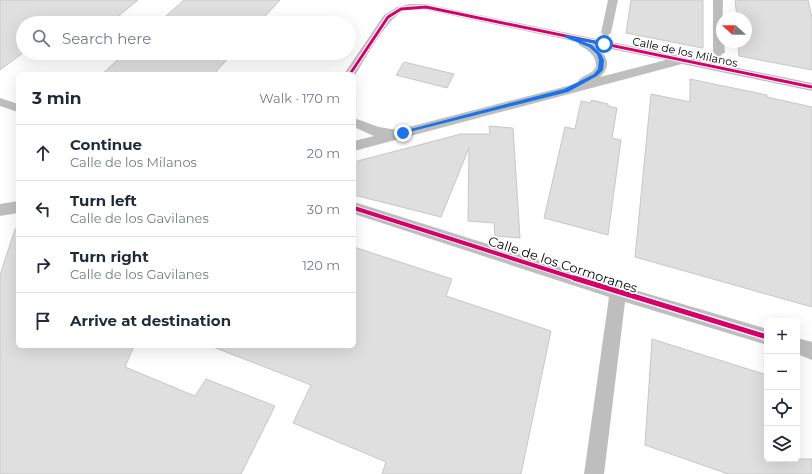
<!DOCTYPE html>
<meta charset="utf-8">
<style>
:root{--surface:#fff;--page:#f6f6f7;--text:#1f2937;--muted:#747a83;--line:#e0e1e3}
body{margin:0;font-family:Montserrat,sans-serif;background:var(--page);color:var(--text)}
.controls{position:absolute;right:12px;bottom:12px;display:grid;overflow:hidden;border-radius:6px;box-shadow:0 4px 16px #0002}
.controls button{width:36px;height:36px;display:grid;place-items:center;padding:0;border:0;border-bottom:1px solid var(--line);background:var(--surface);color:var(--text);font:20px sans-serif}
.compass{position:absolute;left:716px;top:12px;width:36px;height:36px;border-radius:50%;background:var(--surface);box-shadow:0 4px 16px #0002;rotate:291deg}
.stop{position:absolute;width:12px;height:12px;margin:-9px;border:3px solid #1a73e8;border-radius:50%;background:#fff}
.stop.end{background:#1a73e8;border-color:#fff;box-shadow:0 1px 4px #0008}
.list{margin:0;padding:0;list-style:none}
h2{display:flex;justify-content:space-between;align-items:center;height:52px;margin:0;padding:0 16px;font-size:17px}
h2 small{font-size:13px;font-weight:400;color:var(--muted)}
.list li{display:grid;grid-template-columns:26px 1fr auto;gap:12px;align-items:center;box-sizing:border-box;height:56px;padding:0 16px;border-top:1px solid var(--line)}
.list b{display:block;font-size:15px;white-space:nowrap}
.list p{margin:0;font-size:13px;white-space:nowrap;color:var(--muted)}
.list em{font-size:13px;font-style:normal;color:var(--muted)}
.icon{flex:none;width:22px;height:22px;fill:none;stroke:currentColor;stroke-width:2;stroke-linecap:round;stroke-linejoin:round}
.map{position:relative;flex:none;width:812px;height:474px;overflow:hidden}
.search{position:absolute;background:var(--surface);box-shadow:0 4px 16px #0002;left:16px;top:16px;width:340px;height:44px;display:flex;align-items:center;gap:10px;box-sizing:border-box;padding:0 14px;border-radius:22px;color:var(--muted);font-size:15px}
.panel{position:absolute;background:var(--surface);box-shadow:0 4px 16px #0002;left:16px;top:72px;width:340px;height:276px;border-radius:6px}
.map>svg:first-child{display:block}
.building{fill:#dfdfdf;stroke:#c7c7c7}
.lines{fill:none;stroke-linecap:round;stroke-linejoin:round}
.service{fill:#bebebe;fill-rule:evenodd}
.minor{fill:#bebebe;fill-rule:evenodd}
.cycleway-far2-casing{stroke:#fff;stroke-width:5}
.cycleway-far1-casing{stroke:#fff;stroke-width:6}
.cycleway-casing{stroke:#fff;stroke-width:8}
.cycleway-far2{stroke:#d6006c;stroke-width:3}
.cycleway-far1{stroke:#d6006c;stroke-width:4}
.cycleway{stroke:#d6006c;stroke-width:5}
.route{fill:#1a73e8}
.labels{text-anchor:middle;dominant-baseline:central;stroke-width:3.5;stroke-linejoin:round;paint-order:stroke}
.far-street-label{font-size:11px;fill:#000;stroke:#fff}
.street-label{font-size:13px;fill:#000;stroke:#fff}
</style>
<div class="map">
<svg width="812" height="474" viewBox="0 0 812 474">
<rect width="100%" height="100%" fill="#fff"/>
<path class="building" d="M0 0H138L110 23H23V53L0 70Z
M184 0H280L259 23H158Z
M631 0H703V48L626 33Z
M735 0H808L812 18V70L739 56 738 42H746V18H737Z
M125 53H233L214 74H102Z
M404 62 454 74 447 88 396 75Z
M690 79 767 95V97L812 107V307L635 257 651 94 690 102Z
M591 100 608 104V106L617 108 612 138 621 140 608 235 544 218 565 127 575 129 581 101 591 103Z
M489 126 513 128 520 238 495 236 494 223 468 221 469 148 441 217 354 195V162L461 134H490Z
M15 229H18V346H134L125 367 195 396 206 379 275 406 241 474H0V275Z
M354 247 452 279 446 296 551 331 521 474H382L386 462 293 423 311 385 213 347 354 346Z
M652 339 767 375V459H812V474H728L645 445Z"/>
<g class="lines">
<path class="service" d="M606 31 609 33 607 44 604 46 601 44 603 33Z
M719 50 722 52 719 67 716 69 713 67 716 52Z"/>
<path class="minor" d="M608 0H618L611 33 606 36 601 33Z
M713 0H723L722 42H724L725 52 723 54H715L713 52Z
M410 4H426L812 83V91L682 64 354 151V141L374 136 354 127V118L379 127 397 130 579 83 578 81C583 74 593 75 596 66 596 55 588 50 579 45L578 42 426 10C418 10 409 9 402 12 386 20 364 61 354 77V74H344L384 15 397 7ZM595 46 666 60 600 77C612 65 608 56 595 46Z
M0 98 18 104V112L0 106Z
M18 201V213L0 216V204Z
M354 202 618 285 767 329V345L625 302 604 474H584L609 297 354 214Z
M797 338 812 342V360L797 354Z"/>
<g class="cycleway-far2-casing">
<path id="cycleway-far2" d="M350 74 388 17 401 9 426 7 812 87"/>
</g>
<g class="cycleway-far1-casing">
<path id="cycleway-far1" d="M354 208 577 279"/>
</g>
<g class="cycleway-casing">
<path id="cycleway" d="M574 278 767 337"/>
</g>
<use href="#cycleway-far2" class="cycleway-far2"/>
<use href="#cycleway-far1" class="cycleway-far1"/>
<use href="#cycleway" class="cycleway"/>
</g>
<path class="route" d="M566 35 606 43 604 46 582 41 592 45 601 54 604 60 603 70 597 76 568 92 401 134V131H403L564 89 594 74 598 69 599 60 597 54 589 47 564 37Z"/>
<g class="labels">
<g class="far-street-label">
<text transform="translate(685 52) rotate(12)">Calle de los Milanos</text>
</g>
<g class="street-label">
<text transform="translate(563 264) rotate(18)">Calle de los Cormoranes</text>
</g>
</g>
</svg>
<div class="controls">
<button>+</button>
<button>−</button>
<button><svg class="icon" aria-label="locate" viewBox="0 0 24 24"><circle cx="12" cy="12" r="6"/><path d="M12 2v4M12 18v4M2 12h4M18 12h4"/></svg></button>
<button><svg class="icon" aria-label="layers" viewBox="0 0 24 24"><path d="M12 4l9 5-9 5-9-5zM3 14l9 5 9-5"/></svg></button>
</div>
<svg class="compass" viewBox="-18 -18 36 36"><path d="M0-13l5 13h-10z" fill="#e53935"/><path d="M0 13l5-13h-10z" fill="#747a83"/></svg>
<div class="stop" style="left:604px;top:44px"></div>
<div class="stop end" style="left:403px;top:133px"></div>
<div class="search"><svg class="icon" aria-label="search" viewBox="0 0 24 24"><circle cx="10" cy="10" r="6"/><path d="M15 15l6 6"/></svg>Search here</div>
<section class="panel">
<h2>3 min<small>Walk · 170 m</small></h2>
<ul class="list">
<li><svg class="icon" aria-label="ahead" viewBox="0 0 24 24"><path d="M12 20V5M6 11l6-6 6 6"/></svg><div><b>Continue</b><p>Calle de los Milanos</p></div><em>20 m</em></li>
<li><svg class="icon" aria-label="left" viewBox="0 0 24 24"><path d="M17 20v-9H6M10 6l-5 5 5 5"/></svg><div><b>Turn left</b><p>Calle de los Gavilanes</p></div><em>30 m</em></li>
<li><svg class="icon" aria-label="right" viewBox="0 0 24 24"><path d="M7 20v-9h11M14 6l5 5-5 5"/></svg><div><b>Turn right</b><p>Calle de los Gavilanes</p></div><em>120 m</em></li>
<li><svg class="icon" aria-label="arrive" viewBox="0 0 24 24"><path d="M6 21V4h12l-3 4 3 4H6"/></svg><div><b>Arrive at destination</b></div></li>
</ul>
</section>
</div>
